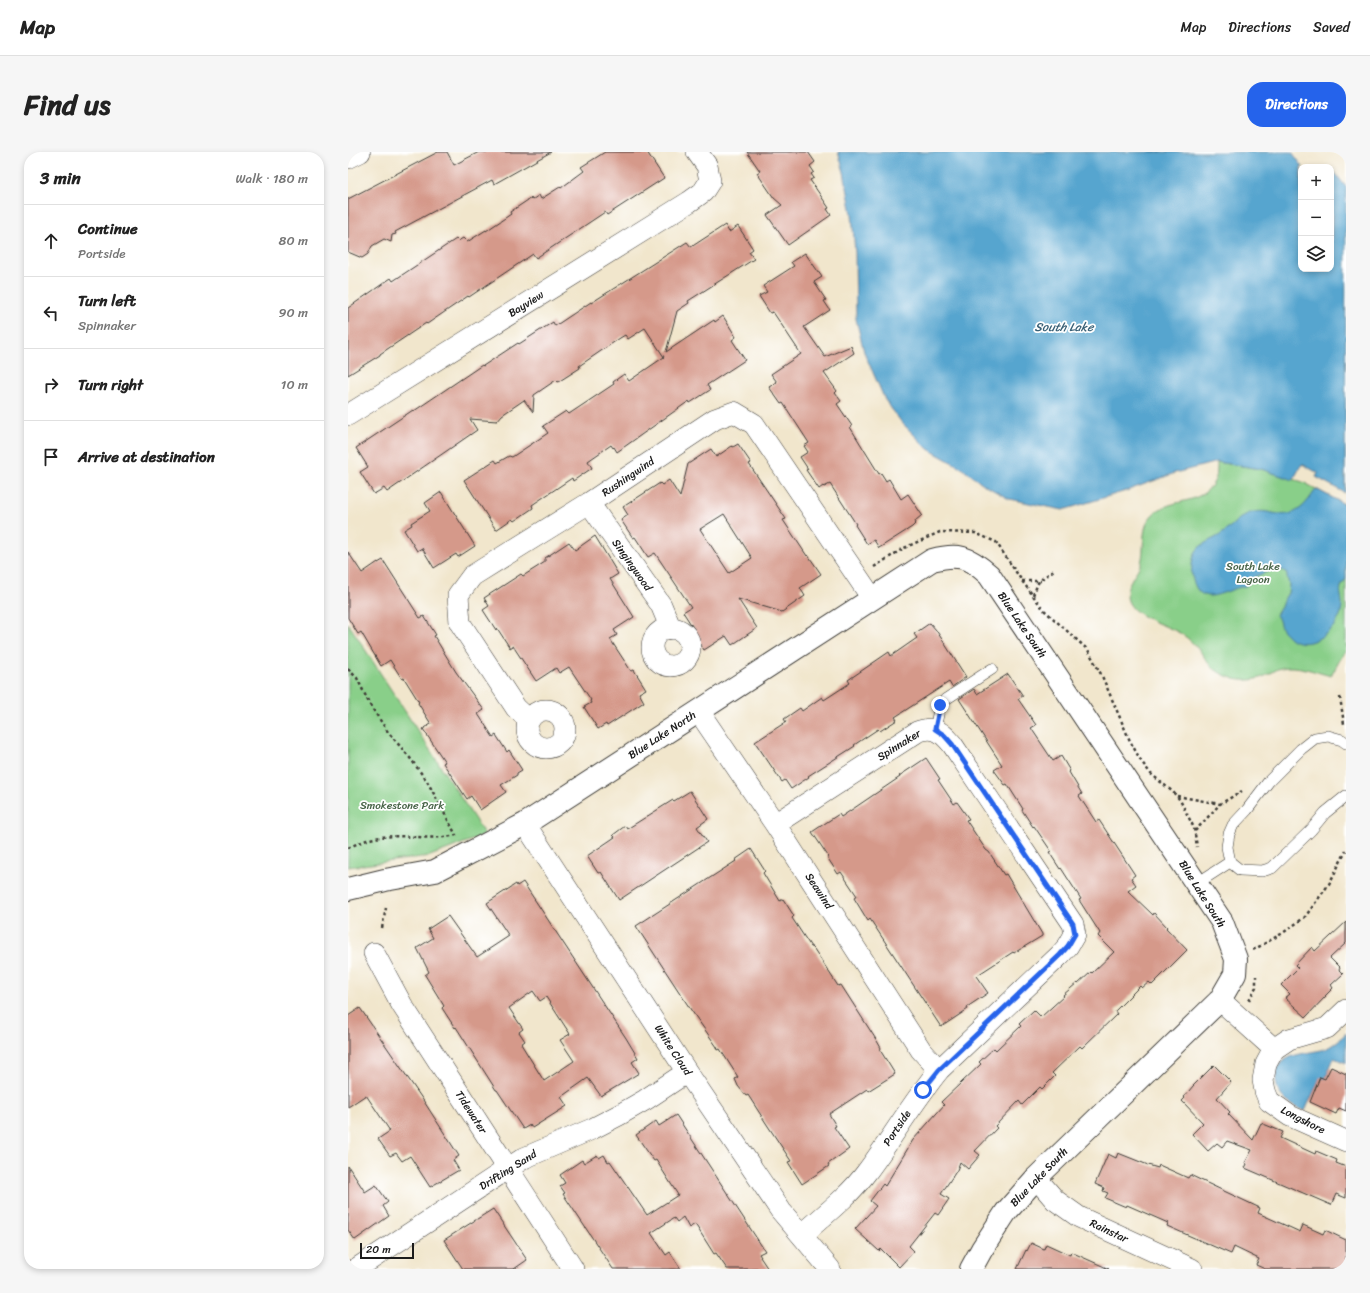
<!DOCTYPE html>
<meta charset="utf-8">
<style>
:root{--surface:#fff;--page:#f6f6f6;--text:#222;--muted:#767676;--line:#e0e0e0;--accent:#2563eb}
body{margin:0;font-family:Sriracha,sans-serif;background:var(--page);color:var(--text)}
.controls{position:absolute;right:12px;top:12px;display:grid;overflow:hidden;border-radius:8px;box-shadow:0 2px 6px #0003}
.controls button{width:36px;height:36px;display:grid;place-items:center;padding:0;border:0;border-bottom:1px solid var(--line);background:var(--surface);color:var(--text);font:20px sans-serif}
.scale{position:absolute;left:12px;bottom:10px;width:54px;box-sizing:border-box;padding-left:4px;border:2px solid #1c1c1c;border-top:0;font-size:11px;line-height:14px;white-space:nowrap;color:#1c1c1c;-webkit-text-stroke:3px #fff;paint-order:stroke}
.stop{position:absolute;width:12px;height:12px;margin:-9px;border:3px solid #2563eb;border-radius:50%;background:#fff}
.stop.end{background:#2563eb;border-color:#fff;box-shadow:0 1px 4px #0008}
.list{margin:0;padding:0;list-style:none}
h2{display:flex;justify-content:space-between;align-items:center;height:52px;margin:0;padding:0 16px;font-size:17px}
h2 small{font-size:13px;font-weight:400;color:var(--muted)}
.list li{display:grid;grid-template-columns:26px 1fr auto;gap:12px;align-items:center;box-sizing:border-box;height:72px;padding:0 16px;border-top:1px solid var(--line)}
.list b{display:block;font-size:15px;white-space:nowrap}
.list p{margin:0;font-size:13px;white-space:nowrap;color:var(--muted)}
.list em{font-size:13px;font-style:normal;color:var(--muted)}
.icon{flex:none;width:22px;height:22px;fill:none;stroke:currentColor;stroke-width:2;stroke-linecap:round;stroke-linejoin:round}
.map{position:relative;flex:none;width:998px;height:1117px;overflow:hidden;border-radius:16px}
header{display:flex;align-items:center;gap:24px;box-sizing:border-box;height:56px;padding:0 20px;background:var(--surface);border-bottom:1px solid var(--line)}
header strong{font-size:19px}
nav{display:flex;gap:22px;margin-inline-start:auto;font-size:14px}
.intro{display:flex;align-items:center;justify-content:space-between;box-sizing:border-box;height:96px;padding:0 24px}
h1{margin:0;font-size:28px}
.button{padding:10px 18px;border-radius:16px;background:var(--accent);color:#fff;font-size:14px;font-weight:700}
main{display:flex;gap:24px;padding:0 24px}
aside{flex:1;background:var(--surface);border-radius:16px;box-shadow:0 2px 6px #0003}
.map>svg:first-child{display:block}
.green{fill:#89cf89;stroke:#527652}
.water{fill:#56a5cf;stroke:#396076}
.building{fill:#d5998a;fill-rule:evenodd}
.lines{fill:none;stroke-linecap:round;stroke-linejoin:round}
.service-casing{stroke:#3c3a36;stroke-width:12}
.minor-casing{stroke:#3c3a36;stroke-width:22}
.tertiary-casing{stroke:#3c3a36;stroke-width:24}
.path{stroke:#3c3a36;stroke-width:2.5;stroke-dasharray:3 3;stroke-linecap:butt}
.service{stroke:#fff;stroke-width:11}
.minor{stroke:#fff;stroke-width:21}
.tertiary{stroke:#fff;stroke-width:22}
.route{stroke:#2563eb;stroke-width:5}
.labels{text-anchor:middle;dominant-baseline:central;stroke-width:3.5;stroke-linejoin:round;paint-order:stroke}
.street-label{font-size:11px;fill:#1c1c1c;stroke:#fff}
.park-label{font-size:11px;fill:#486448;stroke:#fff}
.water-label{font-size:12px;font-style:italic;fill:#396076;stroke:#fff}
</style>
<header>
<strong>Map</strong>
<nav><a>Map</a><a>Directions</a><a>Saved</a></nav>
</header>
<div class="intro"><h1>Find us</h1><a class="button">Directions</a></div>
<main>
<aside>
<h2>3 min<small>Walk · 180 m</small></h2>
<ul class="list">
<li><svg class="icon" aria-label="ahead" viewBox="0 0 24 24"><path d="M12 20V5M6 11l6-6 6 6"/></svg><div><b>Continue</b><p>Portside</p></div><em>80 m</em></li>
<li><svg class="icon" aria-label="left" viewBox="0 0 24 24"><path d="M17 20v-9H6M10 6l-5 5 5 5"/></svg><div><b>Turn left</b><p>Spinnaker</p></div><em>90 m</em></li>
<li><svg class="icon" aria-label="right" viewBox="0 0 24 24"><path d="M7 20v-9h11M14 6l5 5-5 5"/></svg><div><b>Turn right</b></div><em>10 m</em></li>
<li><svg class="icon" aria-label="arrive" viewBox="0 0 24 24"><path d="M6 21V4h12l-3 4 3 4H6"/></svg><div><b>Arrive at destination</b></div></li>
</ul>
</aside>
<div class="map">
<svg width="998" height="1117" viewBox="0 0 998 1117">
<rect width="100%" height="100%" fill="#fff"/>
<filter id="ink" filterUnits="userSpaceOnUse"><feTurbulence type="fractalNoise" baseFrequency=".025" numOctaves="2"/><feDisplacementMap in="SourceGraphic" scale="8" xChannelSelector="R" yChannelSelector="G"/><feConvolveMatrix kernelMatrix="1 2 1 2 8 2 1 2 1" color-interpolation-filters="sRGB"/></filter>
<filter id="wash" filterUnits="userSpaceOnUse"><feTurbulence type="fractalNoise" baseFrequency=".012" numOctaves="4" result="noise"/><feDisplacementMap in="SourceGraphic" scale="16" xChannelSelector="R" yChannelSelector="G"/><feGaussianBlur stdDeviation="0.9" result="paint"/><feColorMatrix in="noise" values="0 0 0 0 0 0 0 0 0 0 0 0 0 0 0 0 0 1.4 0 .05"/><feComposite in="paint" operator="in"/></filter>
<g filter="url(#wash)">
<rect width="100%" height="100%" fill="#f1e6cc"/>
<path class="green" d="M869 310 913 317 955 330 998 353V497L983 524C967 520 949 512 933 516 928 517 924 521 919 523 910 528 894 530 884 526 877 524 868 519 863 514 858 509 855 502 850 497 846 492 840 486 835 483 819 472 778 465 779 442 779 430 789 421 793 411 797 398 793 379 801 367 818 343 853 357 867 328 869 324 869 316 869 310Z
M0 471 137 683 82 704 0 715Z"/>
<path class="water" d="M490 0H944L955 15H953V117H983L984 17 998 35 997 341 968 325 970 321 954 312 945 328 913 317 869 310 827 321 778 339 715 358 661 347 638 334 614 316 580 297 554 271 537 248 516 200 508 167 507 101 504 62 496 20Z
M968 337 998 353V427C988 438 995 443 994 456 992 471 979 484 965 489 958 492 948 491 942 486 940 483 935 480 934 477 931 472 932 468 928 463L933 455 935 449 940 441 941 433 938 420 932 417 924 418 906 425 901 428 898 434C876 437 852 460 844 424 843 417 844 404 849 398 854 391 864 388 872 383 883 376 892 362 906 360 915 358 923 361 931 362 949 365 959 351 968 337Z
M998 881V911L986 906 977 927 972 926 957 959C943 953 930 947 928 930 925 897 963 904 981 895 988 891 993 886 998 881Z"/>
<g id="blocks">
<path class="building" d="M90 0H99L106 13 131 0H203L146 32 144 28 47 80 48 82 44 83 43 90 36 87 24 94 20 102 14 106 0 100V47Z
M257 0H299L316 26 259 63 257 60 188 106 185 102 121 145 120 144 79 172 78 171 32 202V203L0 223V156L43 126 45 129 108 87 110 89 115 86 119 90 138 78V79L163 62 162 60 183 46 184 48 191 43 193 47 212 35 213 36 236 19 233 15Z
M399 0H460L467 10 462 14 466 20 463 22 466 26 462 28 481 56 479 57 483 63 440 93 419 63 434 53 426 46 409 21 412 19Z
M377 73 381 80 390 74 405 97 401 100 406 107 340 149 341 151 329 159 318 200 366 168 367 170 375 164 388 185 384 188 397 208 359 233 362 238 342 251 341 249 269 300 266 295 265 296 263 293 240 309 244 316 225 329 224 326 184 353 185 356 166 369 164 367 148 378 116 328 147 308 149 311 161 304 164 305 200 281 195 274 218 259 221 262 266 232 265 230 276 222 281 229 316 205 297 176 280 187 277 183 272 186 231 214 232 216 210 230 208 228 186 243 185 260 176 248 154 263 149 269 122 267 129 278 39 340 36 336 26 342 12 320 20 315 8 296 65 258 66 259 134 213 135 214 170 191 171 192 205 170 207 174 243 150V151L339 90 343 95Z
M457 101 474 125 466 130 478 148 476 149 482 158 456 175 477 205 503 194 506 201 476 221 489 239 487 241 493 249 489 252 504 274 502 275 531 322 533 321 538 329 541 327 553 347 560 342 574 363 567 369 568 371 564 375 531 396 526 388 519 392 507 373 508 372 482 332 476 335 475 334 471 337 458 318 460 317 452 305 460 300 456 294 461 291 435 251 433 252 421 235 429 230 423 222 453 202 425 160 422 161 411 144 419 140 415 134 446 114 443 110Z
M390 292 403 311 401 312 438 367 435 368 459 404 460 403 473 422 452 436 457 444 434 460 390 447 409 476 384 493 378 484 356 498 344 479 346 477 335 460 343 455 307 401 300 405 287 385 285 386 273 368 280 363 275 355 312 331 314 333 321 328 332 345 340 312 363 297 368 305 384 294 385 295ZM376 362 404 406 381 421 352 377Z
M93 340 127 394 110 405 108 402 86 416 74 396 69 399 56 378 64 373 63 371 82 359 77 351Z
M247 384 270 422 262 427 286 465 266 478 269 483 262 487 283 519 286 518 298 537 291 541 296 550 259 574 258 572 250 577 236 555 243 551 242 549 243 548 221 515 211 521 208 516 188 529 165 494 162 496 149 476 148 478 135 458 141 454 136 446 173 422 175 424 197 410V406L221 390 227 398Z
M0 400 14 421 30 410V411L35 408 72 466 76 464 88 483 86 484 108 520 136 558 130 562 145 585 148 583 159 600 161 598 174 618 169 621V623L153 633 158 640 132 658 123 644 119 647 95 611 97 610 75 577 83 572 70 551 71 550 56 526 54 527 42 508 33 514 13 480 10 482 0 466Z
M582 471 588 478 618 525 604 535 601 530 547 565 549 568 532 579 530 577 506 593 507 594 460 624 461 625 443 637 437 628 434 630 407 590 438 570 436 567 452 556 454 559 474 545 476 548 502 531 500 528 541 500 543 504 569 486 566 482Z
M660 522 675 544 670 547 688 573 683 576 705 609 713 604 722 619 721 620 734 642 731 644 748 670 751 668 787 723 783 726 788 733 780 739 805 763 806 761 819 775 818 776 839 798 804 833 801 830 794 836 792 834 767 859 769 862 734 896 732 894 704 921 707 924 694 937 692 935 674 953 671 949 647 974 649 976 627 999 632 1003 620 1017 612 1010 609 1018 593 1042 601 1047 590 1063 587 1061 561 1094 566 1099 551 1115 533 1097 531 1099 507 1077 528 1054 522 1049 535 1032 537 1034 565 988 596 953 593 950 633 912 631 910 646 896 648 898 673 874 671 872 686 858 693 865 716 844 715 843 729 831 730 832 743 820 744 821 766 800 750 784 752 781 731 748 733 747 713 716 712 717 701 700 703 699 686 674 685 675 674 658 675 657 659 632 657 633 646 618 654 613 611 547 626 537 629 542Z
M578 606 592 627 590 628 606 652 609 650 621 667 618 668 638 698 641 700 656 723 658 722 694 782V784L666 801 665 800 628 824 640 841 619 855 620 857 593 875 522 767 520 769 506 746 509 744 493 720 490 722 479 705 480 704 464 680 491 662 493 665 552 625 551 624Z
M342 639 360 667 349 675 359 690 271 748 253 720 250 721 239 704 267 685 265 683 277 674 279 677 325 648 326 649Z
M403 697 417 719 415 721 432 749 435 747 446 764 444 766 463 795H464L466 797 490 834 493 833 529 889 533 896 532 898 547 922 520 939 519 937 481 962 488 974 486 975 501 997 480 1012 481 1014 454 1032 440 1010 443 1009 418 971 400 943 398 944 390 934 387 927 390 925 372 897 370 898 369 895 343 858 288 774 388 709 387 708Z
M175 730 278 886 290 906 284 910 291 921 253 944 240 926 213 945 219 954 184 976 182 973 175 977 149 938H148L108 875 107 876 94 856 96 854 77 823 81 820 69 796 85 786 80 777 100 764 129 805 161 784 139 751 168 732 169 734ZM185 839 192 849 198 845 222 882 212 888 226 909 196 929 173 892 177 889 171 880 175 877 161 856Z
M998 770V791L982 806 992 816 991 818 995 822 983 833 985 836 977 844H978L958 865 937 846 942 842 933 833 950 816 947 813 964 795 967 799Z
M12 856 75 948 111 1004 105 1008 111 1018 82 1035 62 1004 54 1009 48 1001 42 1004 30 987 42 979 18 943 0 955V864Z
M866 913 883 930 869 946 882 960 880 962 905 988 913 971 935 980 932 986 967 1002 968 999 989 1008 988 1011 998 1015V1046L988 1042 983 1053 897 1016 899 1012 897 1011 904 998 879 989 874 995 869 991 860 999 844 982 855 971 834 949 837 946 836 945 845 934Z
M983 915 998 922V959L991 956 988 962 962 950 972 925 977 927Z
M328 963 417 1099 411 1102 413 1105H412L420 1117H379L368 1101 366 1102 347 1072 341 1076 335 1065 329 1070 326 1066 303 1081 318 1103 322 1100 333 1117H265L215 1042 217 1041 212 1034 217 1031 212 1023 234 1008 236 1011 249 1003 251 1006 256 1003 260 1010 262 1009 299 1063 330 1043 308 1008 306 1009 288 983 308 969 311 974Z
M770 1001 800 1013 810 1016 811 1013 840 1026 842 1023 912 1056 910 1061 952 1080 955 1073 975 1082 977 1078 998 1088V1117H917L908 1113 911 1107 886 1095 883 1102 819 1074 820 1071 779 1053 778 1055 757 1046 760 1041 755 1039 756 1036 747 1032 760 1002 768 1006Z
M0 1014 17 1040 28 1033 40 1050 35 1054 41 1064 7 1088 0 1078Z
M145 1057 179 1108 166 1117H115L96 1088Z
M683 1091 696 1097 698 1092 722 1103 723 1100 761 1117H669L678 1098 679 1099Z"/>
</g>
</g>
<g filter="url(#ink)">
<use href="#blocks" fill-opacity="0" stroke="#3c3a36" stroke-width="1"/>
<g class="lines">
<g class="service-casing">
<path id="service" d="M587 577 592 553 598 547 644 517
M998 591 994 588 980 584 967 586 953 597 921 629 899 658 885 673 881 682 879 695 882 710 892 718 914 719 924 716 963 678 977 661 998 644
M848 732 882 710"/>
</g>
<g class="minor-casing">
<path id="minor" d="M0 6 12 0
M0 263 341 50 355 40 362 29 359 14 349 0
M241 351 313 453 323 477
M304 495a19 19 0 1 1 38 0a19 19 0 1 1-38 0Z
M179 577a19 19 0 1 1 38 0a19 19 0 1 1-38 0Z
M351 560 427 672 573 898 591 918
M181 568 168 556 112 471 110 443 124 424 241 351 367 267 386 260 406 272 524 446
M177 672 339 920 433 1059 482 1117
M427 672 569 580C586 573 594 580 604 592L725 772 727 782 720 794 712 803 591 918C564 951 543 988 518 1021 500 1045 476 1063 454 1083
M26 801 54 853 225 1117
M872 848 926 897 918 912 915 928 917 939 921 949 942 964 998 989
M926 897 941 887 979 876 998 858
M688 1026 707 1048 731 1065 844 1117
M8 1117 176 1006 244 977 271 963 297 948 339 920"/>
</g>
<g class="tertiary-casing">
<path id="tertiary" d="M0 737 37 728 87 719 177 672 584 408C610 401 620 404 641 423L874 770 888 807 887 822 872 848 688 1026 658 1060 634 1097 623 1117"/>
</g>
<path class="path" d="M526 415 556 396 592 380 627 381 648 390 674 429 696 458 740 498 754 524 782 589 793 609 803 622 825 640 832 648 846 676 849 695
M674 429H693
M685 443 691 429 706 418
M0 517 9 526 22 553 40 580 62 606 79 629 108 683C83 689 58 682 33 685 22 686 10 691 0 696
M992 545 996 572
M829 644 872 652
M847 679 872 652 894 639
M34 776 38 756
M905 798 935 781 957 765 981 732 998 699
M901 848 908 835V824"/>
<use href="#service" class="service"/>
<use href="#minor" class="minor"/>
<use href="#tertiary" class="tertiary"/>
</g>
</g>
<g class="lines" filter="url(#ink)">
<path class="route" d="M575 938 591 918 712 803 720 794 727 782 725 772 604 592 596 583 587 577 592 553"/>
</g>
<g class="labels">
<g class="street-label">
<text transform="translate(178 152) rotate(-32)">Bayview</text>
<text transform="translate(280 325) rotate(-34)">Rushingwind</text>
<text transform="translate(284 413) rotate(55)">Singingwood</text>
<text transform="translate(674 473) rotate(56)">Blue Lake South</text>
<text transform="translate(314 583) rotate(-33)">Blue Lake North</text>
<text transform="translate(551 593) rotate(-32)">Spinnaker</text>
<text transform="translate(471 739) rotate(57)">Seawind</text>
<text transform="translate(854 742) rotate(58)">Blue Lake South</text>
<text transform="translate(325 898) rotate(57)">White Cloud</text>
<text transform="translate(123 960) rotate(57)">Tidewater</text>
<text transform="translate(955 968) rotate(27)">Longshore</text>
<text transform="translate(549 976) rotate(-56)">Portside</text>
<text transform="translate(160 1018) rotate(-32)">Drifting Sand</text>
<text transform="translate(691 1025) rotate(-46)">Blue Lake South</text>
<text transform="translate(761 1079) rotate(25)">Rainstar</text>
</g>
<g class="park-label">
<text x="905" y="414">South Lake<tspan x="905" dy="13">Lagoon</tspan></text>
<text x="54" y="653">Smokestone Park</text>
</g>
<g class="water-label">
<text x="716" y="175">South Lake</text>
</g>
</g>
</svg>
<div class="controls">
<button>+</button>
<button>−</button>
<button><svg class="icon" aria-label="layers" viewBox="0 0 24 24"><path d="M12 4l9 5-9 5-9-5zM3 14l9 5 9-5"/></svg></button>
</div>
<div class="scale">20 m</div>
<div class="stop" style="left:575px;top:938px"></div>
<div class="stop end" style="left:592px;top:553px"></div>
</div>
</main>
